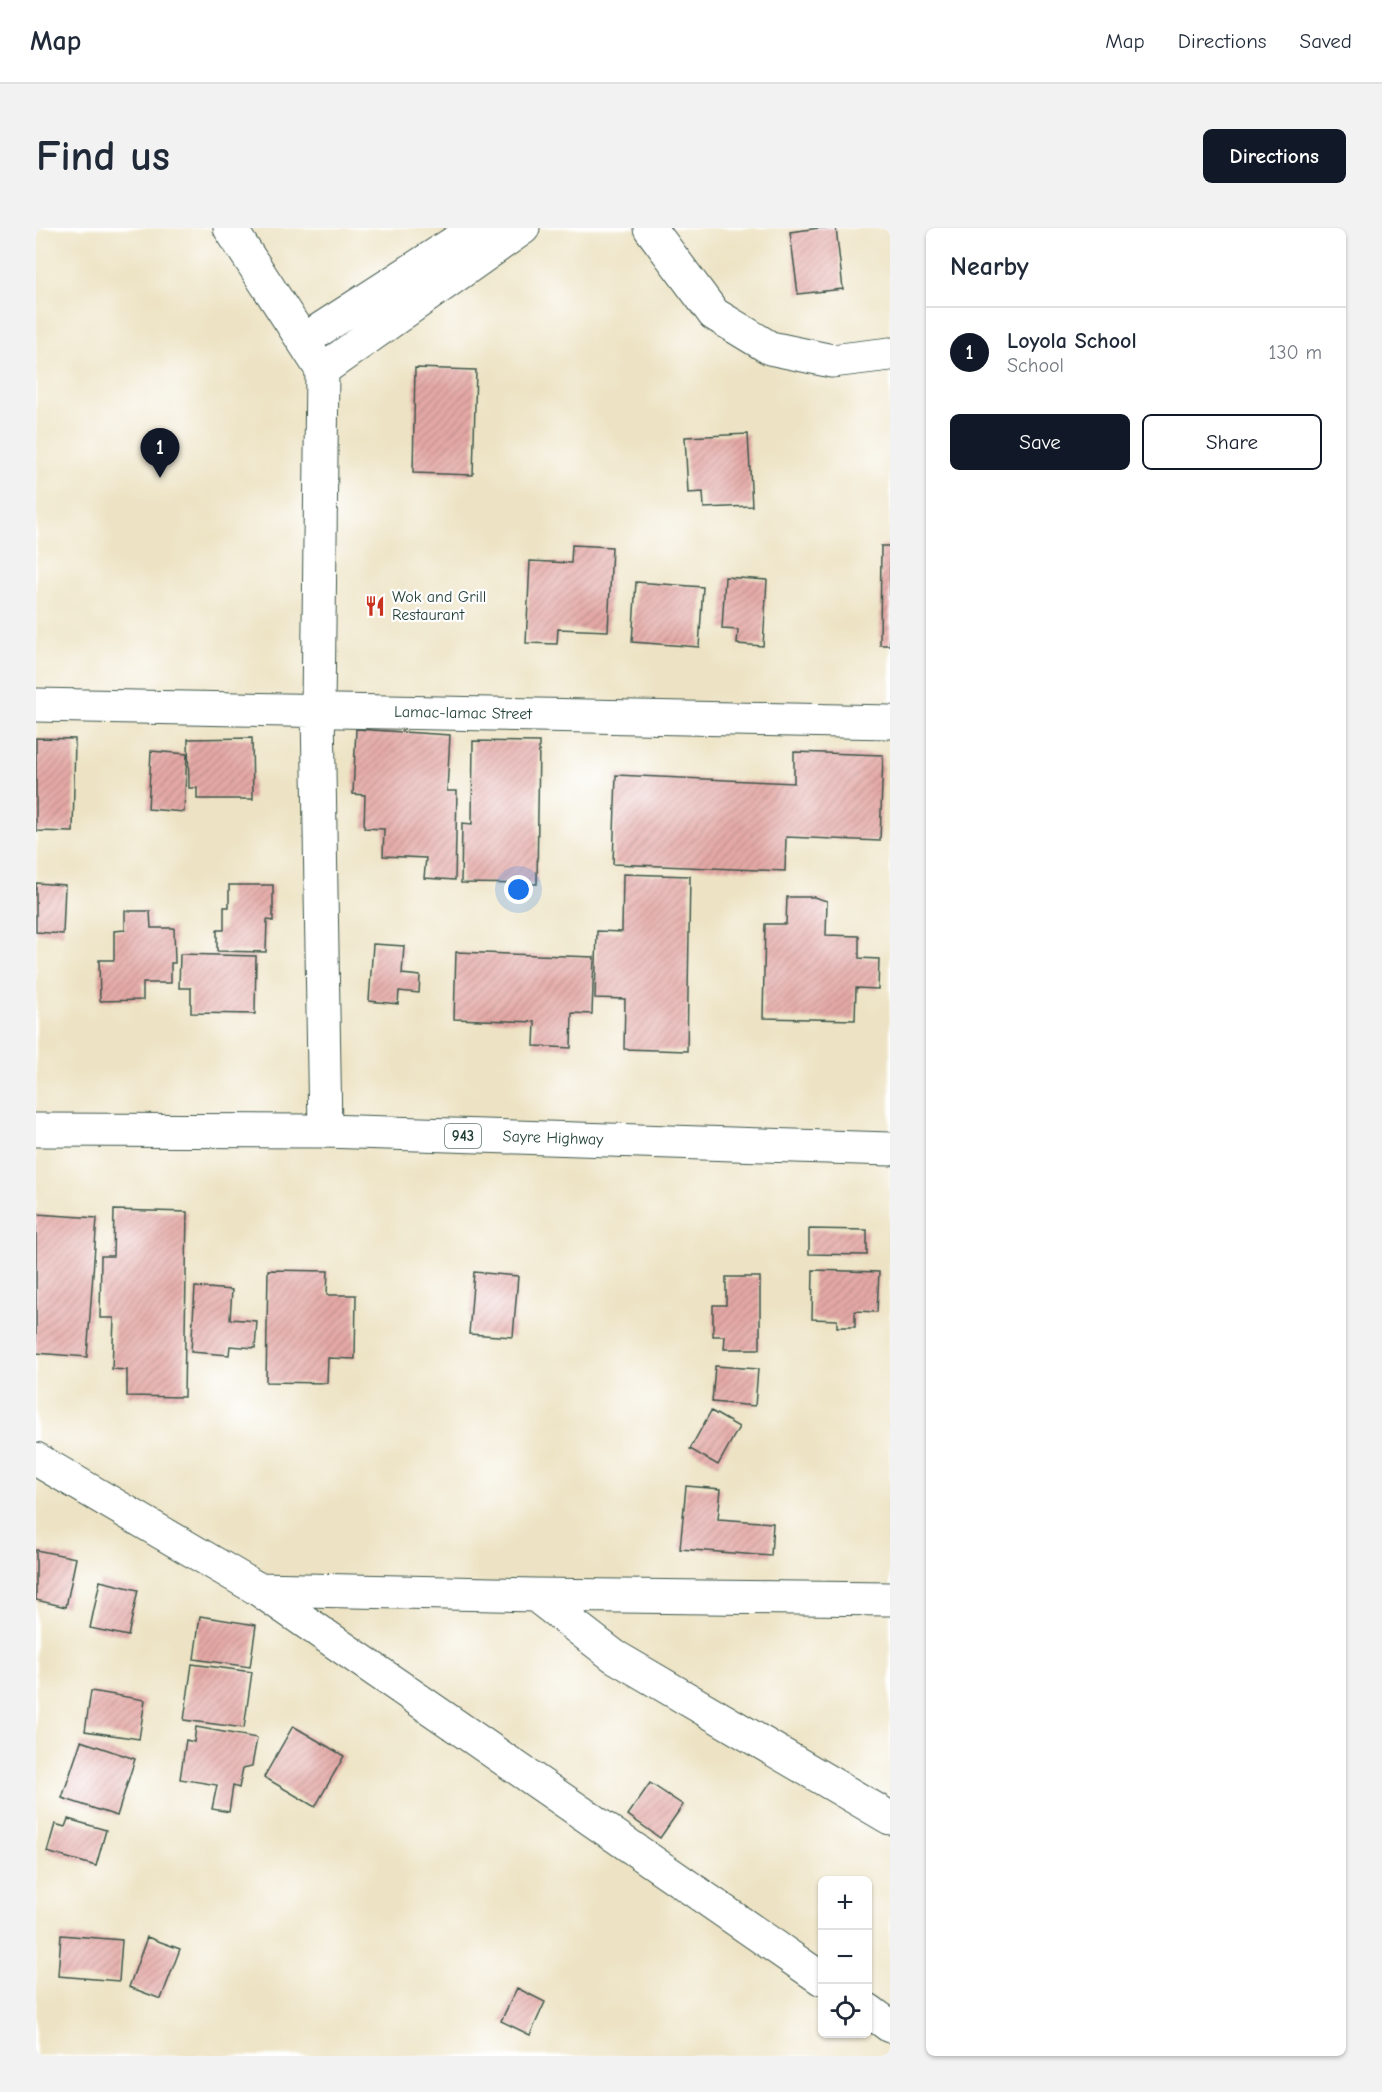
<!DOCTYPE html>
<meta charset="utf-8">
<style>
:root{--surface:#fff;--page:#f2f2f3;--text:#1f2937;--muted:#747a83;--line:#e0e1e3;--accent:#111827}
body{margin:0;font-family:"Comic Neue",sans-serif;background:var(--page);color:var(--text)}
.controls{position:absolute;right:18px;bottom:18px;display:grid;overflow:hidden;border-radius:9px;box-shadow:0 2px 4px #0004}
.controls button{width:54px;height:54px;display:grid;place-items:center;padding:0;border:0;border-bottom:2px solid var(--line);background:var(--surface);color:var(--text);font:30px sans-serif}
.you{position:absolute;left:483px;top:662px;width:21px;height:21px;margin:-15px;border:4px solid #fff;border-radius:50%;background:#1a73e8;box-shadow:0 0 0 9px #1a73e833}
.badge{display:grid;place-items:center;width:39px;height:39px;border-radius:50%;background:var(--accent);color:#fff;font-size:20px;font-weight:700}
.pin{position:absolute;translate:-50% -50px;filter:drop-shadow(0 2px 3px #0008)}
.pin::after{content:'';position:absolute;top:32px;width:21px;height:18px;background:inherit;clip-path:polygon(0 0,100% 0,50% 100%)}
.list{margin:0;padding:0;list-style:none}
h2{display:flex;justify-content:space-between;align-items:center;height:78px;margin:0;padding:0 24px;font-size:26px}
h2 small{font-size:20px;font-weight:400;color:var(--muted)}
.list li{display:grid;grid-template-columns:39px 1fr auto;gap:18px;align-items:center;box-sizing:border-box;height:90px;padding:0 24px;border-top:2px solid var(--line)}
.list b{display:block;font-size:22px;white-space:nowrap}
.list p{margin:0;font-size:20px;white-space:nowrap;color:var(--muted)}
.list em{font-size:20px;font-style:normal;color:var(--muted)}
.actions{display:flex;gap:12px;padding:18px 24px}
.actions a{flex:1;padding:14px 0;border:2px solid var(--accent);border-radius:9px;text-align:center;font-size:21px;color:var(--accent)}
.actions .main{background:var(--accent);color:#fff}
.icon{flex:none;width:33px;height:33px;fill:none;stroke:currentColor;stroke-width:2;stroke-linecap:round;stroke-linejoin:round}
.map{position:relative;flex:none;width:854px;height:1828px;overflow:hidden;border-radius:9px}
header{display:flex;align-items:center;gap:36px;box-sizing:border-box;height:84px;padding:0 30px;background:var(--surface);border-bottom:2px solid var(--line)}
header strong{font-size:28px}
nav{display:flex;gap:33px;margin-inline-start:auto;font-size:21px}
.intro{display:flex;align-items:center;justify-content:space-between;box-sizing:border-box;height:144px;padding:0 36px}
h1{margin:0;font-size:42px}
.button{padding:15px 27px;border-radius:9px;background:var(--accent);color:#fff;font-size:21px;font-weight:700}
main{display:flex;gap:36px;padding:0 36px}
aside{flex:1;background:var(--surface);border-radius:9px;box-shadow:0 2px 4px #0004}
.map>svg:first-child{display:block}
.building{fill:url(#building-hatch)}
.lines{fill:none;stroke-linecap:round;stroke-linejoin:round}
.minor-casing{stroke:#3e564a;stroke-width:35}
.highway-casing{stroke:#3e564a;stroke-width:35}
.minor{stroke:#fff;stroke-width:33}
.highway{stroke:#fff;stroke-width:33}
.labels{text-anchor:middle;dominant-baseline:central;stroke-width:4.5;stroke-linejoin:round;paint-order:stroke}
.shield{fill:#fff;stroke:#627771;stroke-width:1.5}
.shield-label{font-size:15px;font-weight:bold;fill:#1f3d34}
.poi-label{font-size:16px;fill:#1f3d34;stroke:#fff;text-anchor:start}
.street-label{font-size:16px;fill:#1f3d34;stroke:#fff}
</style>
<header>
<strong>Map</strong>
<nav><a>Map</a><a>Directions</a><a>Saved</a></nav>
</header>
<div class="intro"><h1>Find us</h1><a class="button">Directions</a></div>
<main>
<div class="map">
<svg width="854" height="1828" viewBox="0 0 854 1828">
<defs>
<pattern id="building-hatch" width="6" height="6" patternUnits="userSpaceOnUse" patternTransform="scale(1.5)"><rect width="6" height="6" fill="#e5a9a6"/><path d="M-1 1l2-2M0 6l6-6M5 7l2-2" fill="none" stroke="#b98b88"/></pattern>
</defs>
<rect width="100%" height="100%" fill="#fff"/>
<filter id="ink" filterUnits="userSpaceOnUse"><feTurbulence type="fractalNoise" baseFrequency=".0167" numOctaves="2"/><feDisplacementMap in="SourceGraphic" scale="12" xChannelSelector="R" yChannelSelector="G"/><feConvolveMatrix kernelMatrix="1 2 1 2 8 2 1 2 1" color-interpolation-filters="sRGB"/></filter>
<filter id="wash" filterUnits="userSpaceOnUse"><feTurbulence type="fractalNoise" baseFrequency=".008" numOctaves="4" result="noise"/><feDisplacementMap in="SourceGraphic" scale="24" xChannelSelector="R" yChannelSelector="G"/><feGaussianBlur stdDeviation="1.35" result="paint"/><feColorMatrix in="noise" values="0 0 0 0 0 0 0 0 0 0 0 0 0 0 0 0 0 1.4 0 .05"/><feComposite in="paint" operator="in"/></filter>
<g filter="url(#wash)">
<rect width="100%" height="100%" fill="#ede3c4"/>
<g id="blocks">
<path class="building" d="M783 0H800L807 61 762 66 754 4Z
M379 140 440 142 437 247 377 245Z
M712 206 716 278 668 280 667 264 652 265 649 209Z
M536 317 576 319 572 403 522 401 521 416 490 415 494 333 535 335Z
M845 318H854V417H844Z
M689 349 731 352 727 418 701 416 702 402 686 401Z
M600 354 667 359 663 419 596 414Z
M320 501 414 507 411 563H421L419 652 388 650 390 630 347 628 348 601 328 600 329 567 317 566Z
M0 510 39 511 37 604 0 603Z
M216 510 217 571H161V560H153L152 511Z
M437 513 503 514 501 656 425 655 426 595 436 596Z
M115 523 151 526 148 584 112 581Z
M758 524 847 527 844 613 750 609 749 643 577 636 580 547 758 555Z
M587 646 654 648 651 823 588 821 589 771 559 770 561 703 586 704Z
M0 655 29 657 27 706 0 704Z
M193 657H237V693L231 692 230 724 181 723V702H188V679H193Z
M751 669H778L791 673 790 707 823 708V730L843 731 842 761 820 760 819 792 727 790 729 696H750Z
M89 683H114L115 700H138L139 735H135V755H107V772L64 773 63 732H78V703L89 702Z
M337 716 368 718 366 746 384 748 383 765 363 763 362 776 333 773Z
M420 724 558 729 556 786 536 785 535 820 498 818 499 794 418 791Z
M144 726 220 728 219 786 155 785V760H143Z
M78 982 151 984 148 1169 91 1168V1142L76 1141 78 1090H64L65 1028H77Z
M0 986 61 990 51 1129 0 1125Z
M773 1001 831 1002V1027L773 1026Z
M232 1042 292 1043 291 1067H320L319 1131 292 1130 291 1155 230 1154Z
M777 1042 843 1044 841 1084 819 1083V1099H801V1092L776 1091Z
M438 1044 482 1048 477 1109 433 1106Z
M690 1049H724V1121H688L689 1108H677V1077H690Z
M159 1059 196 1062 194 1091 221 1093 219 1120 194 1118 193 1127 155 1124Z
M679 1138 722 1141 719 1178 676 1174Z
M675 1183 703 1199 682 1237 654 1221Z
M650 1258 685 1261 682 1291 737 1295 735 1328 644 1321Z
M0 1322 40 1330 30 1379 0 1372Z
M64 1353 102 1362 92 1408 54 1400Z
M164 1388 220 1397 214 1439 158 1431Z
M156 1436 216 1444 208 1500 148 1492Z
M55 1463 109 1472 103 1511 49 1503Z
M257 1498 308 1528 279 1579 228 1549Z
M160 1499 221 1510 216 1538 207 1540 203 1560 197 1558 193 1584 176 1581 181 1557 144 1551 150 1512 158 1514Z
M45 1513 99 1531 81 1588 26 1570Z
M614 1555 647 1577 624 1610 592 1587Z
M32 1591 70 1602 60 1638 11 1624 19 1596 29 1599Z
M25 1707 86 1712 83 1753 22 1748Z
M111 1709 144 1721 125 1771 93 1759Z
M481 1760 509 1774 494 1807 465 1793Z"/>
</g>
</g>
<g filter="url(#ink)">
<use href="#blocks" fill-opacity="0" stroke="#3e564a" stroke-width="1.5"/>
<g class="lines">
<g class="minor-casing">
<path id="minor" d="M194 0 286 142 282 482 289 903
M614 0 678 86 734 120 796 133 854 126
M268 112 441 0
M286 142 487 0
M0 477 854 494
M0 1231 222 1361 786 1751
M222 1361 499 1367 854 1371
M499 1367 578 1428 854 1590
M832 1782 854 1798"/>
</g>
<g class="highway-casing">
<path id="highway" d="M0 902 289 903 854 921"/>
</g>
<use href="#minor" class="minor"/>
<use href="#highway" class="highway"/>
</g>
</g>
<defs>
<g id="restaurant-bare" transform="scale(1.62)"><path d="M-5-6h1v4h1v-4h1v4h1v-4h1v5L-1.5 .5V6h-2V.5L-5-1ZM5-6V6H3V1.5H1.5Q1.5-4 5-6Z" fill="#c8321e" stroke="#fff" stroke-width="2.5" paint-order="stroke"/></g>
</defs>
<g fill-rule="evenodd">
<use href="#restaurant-bare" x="339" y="378"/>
</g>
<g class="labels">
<rect class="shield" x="409" y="896" width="36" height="24" rx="4.5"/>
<g class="shield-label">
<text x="427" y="908">943</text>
</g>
<g class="poi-label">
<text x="356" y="369">Wok and Grill<tspan x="356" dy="18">Restaurant</tspan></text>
</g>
<g class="street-label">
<text transform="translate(427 485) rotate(1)">Lamac-lamac Street</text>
<text transform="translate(517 910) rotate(2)">Sayre Highway</text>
</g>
</g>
</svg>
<div class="controls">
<button>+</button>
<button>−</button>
<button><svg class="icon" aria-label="locate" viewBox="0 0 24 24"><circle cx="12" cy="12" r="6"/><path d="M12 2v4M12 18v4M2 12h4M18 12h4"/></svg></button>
</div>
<div class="you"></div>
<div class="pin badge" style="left:124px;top:250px">1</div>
</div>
<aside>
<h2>Nearby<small></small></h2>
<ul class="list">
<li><span class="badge">1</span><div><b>Loyola School</b><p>School</p></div><em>130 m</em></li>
</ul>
<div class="actions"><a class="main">Save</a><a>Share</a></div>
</aside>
</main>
